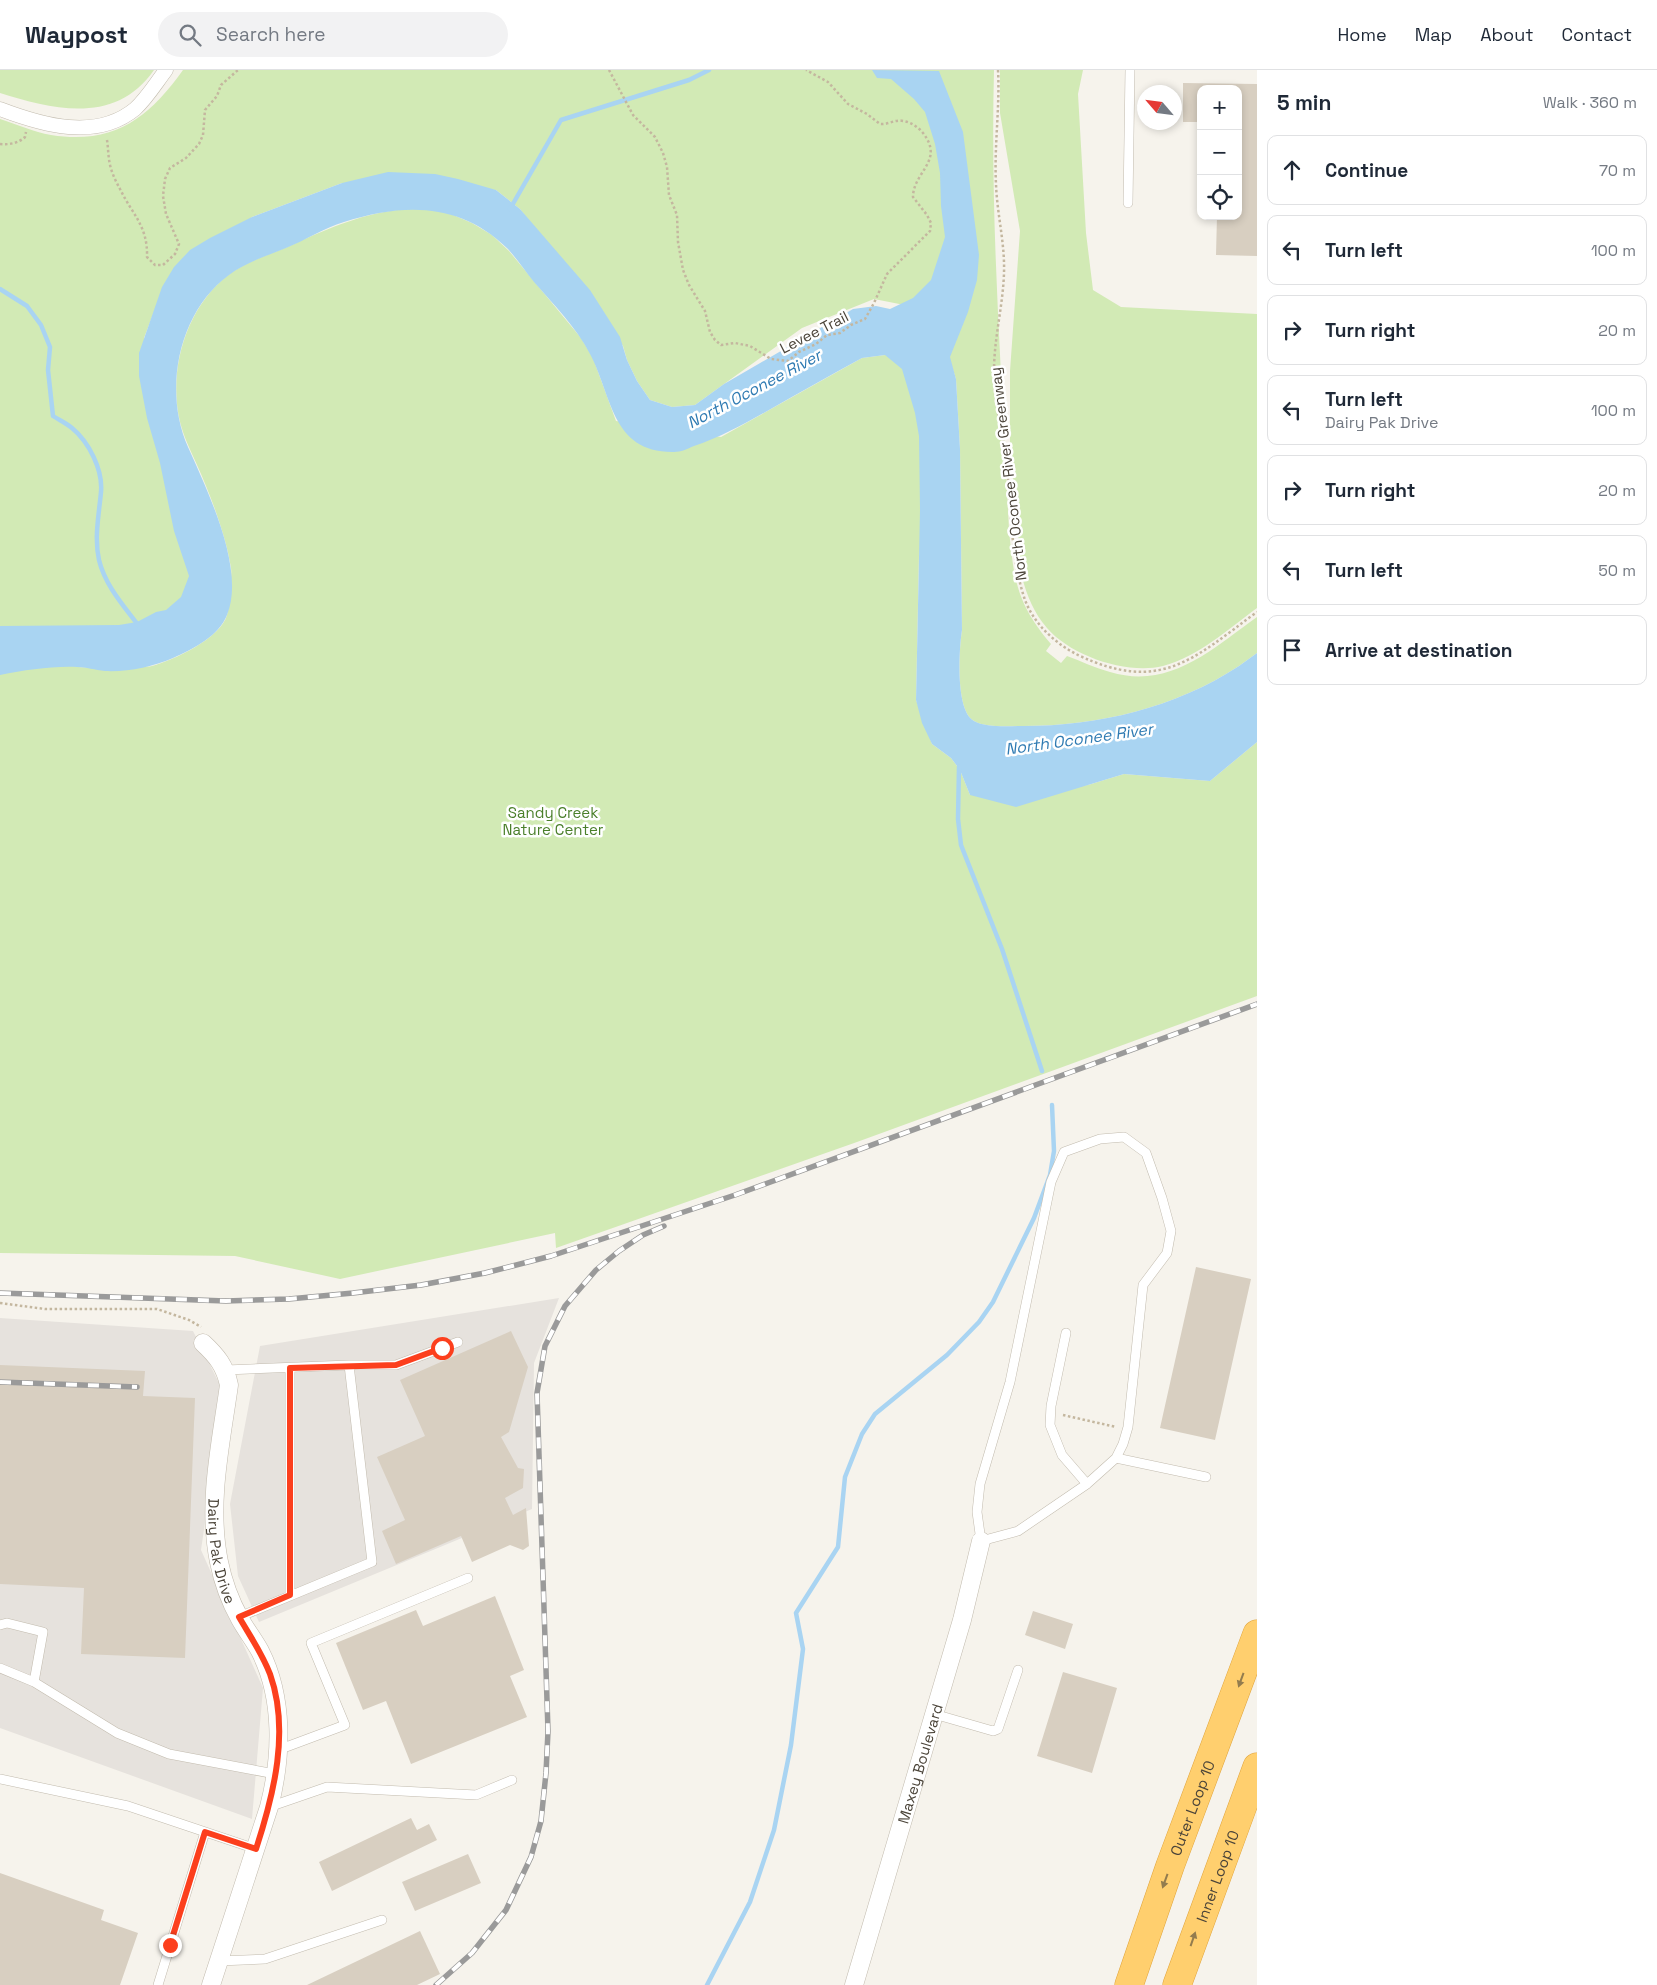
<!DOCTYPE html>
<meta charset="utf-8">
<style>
:root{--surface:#fff;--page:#f2f2f3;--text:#1f2937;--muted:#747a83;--line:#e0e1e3}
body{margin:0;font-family:"Space Grotesk",sans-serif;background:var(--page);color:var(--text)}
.controls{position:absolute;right:15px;top:15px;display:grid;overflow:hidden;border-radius:10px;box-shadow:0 2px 8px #0003}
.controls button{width:45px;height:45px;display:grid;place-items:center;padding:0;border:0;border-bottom:1px solid var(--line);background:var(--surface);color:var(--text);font:25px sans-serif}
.compass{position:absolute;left:1137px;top:15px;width:45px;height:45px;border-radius:50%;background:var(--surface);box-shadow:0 2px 8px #0003;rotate:298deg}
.stop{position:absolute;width:15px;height:15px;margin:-11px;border:4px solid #fc3f1d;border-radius:50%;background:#fff}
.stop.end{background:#fc3f1d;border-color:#fff;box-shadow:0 1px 5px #0008}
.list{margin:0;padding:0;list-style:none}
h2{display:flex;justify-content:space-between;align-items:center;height:65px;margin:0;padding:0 20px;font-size:21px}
h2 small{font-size:16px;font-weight:400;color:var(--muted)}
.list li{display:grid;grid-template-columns:32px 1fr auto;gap:15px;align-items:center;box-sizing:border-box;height:70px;margin:0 10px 10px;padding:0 10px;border:1px solid var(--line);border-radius:10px}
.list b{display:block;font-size:19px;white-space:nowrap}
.list p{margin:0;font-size:16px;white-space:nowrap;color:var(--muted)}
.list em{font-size:16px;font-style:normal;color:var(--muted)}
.icon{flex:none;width:28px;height:28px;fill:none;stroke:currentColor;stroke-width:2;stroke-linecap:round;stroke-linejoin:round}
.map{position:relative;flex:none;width:1257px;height:1915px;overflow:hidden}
header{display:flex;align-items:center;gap:30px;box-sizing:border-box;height:70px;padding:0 25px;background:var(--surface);border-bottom:1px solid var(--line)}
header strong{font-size:24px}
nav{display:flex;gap:28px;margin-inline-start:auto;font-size:18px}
.search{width:350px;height:45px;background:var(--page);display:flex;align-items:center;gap:12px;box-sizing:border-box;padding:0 18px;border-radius:28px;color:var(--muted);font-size:19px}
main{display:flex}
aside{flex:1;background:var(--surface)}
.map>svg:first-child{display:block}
.industrial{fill:#e6e2dd}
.green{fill:#d2eab5}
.water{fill:#a9d4f2}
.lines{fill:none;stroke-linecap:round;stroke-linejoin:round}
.stream{stroke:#a9d4f2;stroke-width:4.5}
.building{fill:#d8cfc1}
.service-casing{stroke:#c2bbae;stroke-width:10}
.pedestrian-casing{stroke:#c2bbae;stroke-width:15}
.minor-casing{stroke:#c2bbae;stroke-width:19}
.motorway-casing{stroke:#e0a43c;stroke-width:29}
.path{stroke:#c4b79f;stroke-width:2.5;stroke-dasharray:2.5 2.5;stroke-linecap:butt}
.service{stroke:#fff;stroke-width:9}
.pedestrian{stroke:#fff;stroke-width:14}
.minor{stroke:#fff;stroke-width:18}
.motorway{stroke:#ffcf6e;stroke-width:28}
.rail-casing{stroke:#9a9a9a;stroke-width:5.5}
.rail{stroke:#fff;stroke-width:4;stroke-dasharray:11;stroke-linecap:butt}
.oneway{fill:#937c4e}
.route{stroke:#fc3f1d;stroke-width:6}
.labels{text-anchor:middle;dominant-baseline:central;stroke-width:5;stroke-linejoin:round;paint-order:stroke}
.street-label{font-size:15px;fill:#4b4439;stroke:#fff}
.park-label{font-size:15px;fill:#4a7f2a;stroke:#fff}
.water-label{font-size:16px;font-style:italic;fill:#2e7ab2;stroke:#fff}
</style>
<header>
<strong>Waypost</strong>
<div class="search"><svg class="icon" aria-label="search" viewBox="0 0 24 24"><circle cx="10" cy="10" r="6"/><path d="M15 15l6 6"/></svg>Search here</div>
<nav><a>Home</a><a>Map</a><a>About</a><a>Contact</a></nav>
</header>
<main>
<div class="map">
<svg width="1257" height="1915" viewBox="0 0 1257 1915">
<rect width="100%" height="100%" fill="#f6f3ec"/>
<path class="industrial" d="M559 1228 534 1293 532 1439 259 1552 238 1506 230 1434 260 1276Z
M0 1248 193 1261 224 1323 201 1480 263 1618 252 1749 0 1658Z"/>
<path class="green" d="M0 0H154C116 55 54 40 0 23Z
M183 0H994C990 153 1002 307 1009 460 1014 511 1017 534 1051 574L1046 581 1061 593 1067 586C1081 591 1095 598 1110 602 1170 620 1212 579 1257 547V583C1251 587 1245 592 1239 596 1175 638 1098 656 1023 656 1009 656 985 658 974 651 955 641 959 579 962 560L960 379 956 309 949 287 945 243 874 229 802 258 695 335 672 337 650 330 637 311 627 290 623 276 520 139 496 120 342 113 252 147 155 239 144 268 194 480 200 552 175 575 49 557 0 556V49C16 54 34 62 51 65 113 75 148 49 183 0Z
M1000 0H1083L1078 24 1086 163 1093 220 1121 237 1257 244V538C1228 559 1198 587 1163 596 1127 605 1071 586 1047 558 1034 543 1027 526 1022 507L1010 377V301L1020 161 1000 43Z
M405 139H428L451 144 472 153 492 165 509 181 581 268 593 288 616 351 721 367 862 288 885 285 919 269 930 435 919 485 916 630 932 674 951 688 960 700 970 725 1088 715 1124 704 1210 711 1257 672V926L857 1072 556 1178 555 1163 340 1209 235 1186 0 1183V599L30 583C46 587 62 594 79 597 90 598 142 598 152 596 174 590 221 568 227 545 229 538 229 529 229 522 230 514 232 506 231 498 226 466 211 426 197 395 191 381 184 368 180 352 168 301 185 239 228 205 248 190 272 184 294 174 331 157 364 143 405 139Z"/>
<path class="water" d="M872 0 939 1 963 62 979 185 977 210 968 242 950 287 956 309 960 379 962 560C959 579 955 641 974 651 986 658 1009 656 1023 656 1098 656 1175 638 1239 596 1245 592 1251 587 1257 583V672L1210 711 1124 704 1016 737 970 725 960 700 951 688 932 674 922 653 916 630 920 440 919 366 915 343 902 299 885 285 862 288C831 305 800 322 769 340 744 354 721 367 694 376 687 379 681 382 674 382 611 383 612 325 590 284 576 257 554 235 534 212 525 201 517 189 508 179 460 132 404 133 344 152 324 158 306 170 286 178 267 186 246 192 229 205 178 242 163 321 188 377 207 420 246 499 227 545 219 566 193 579 173 588 152 597 128 602 105 601 95 600 86 597 77 597 51 596 26 600 0 605V556L119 555 137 552 156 542 166 540 181 527 189 506 174 461 160 393 147 348 139 306V283L162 217 174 197 190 180 210 168 252 147 342 113 388 102 435 104 458 109 496 120 520 139 590 220 620 267 627 290 637 311 650 330 672 337 695 335 724 314 853 239 876 236 890 239 913 228 931 210 945 167 941 136 940 103 935 74 925 42 914 29 891 9 877 8Z"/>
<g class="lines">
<path class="stream" d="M510 139 561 50 689 10 709 0
M0 219 27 236 41 255 50 277 48 300 53 346C59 350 66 353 72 358 89 372 103 400 101 422 99 444 94 468 99 490 105 515 123 535 138 555
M959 697 958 749 961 775 1002 879 1042 1001
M707 1915 750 1832 774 1760 791 1675 803 1579 796 1543 838 1477 845 1407 862 1364 875 1344 947 1285 979 1252 993 1232 1034 1148 1050 1105 1054 1081 1052 1035"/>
</g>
<path class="building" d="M1183 13 1257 14V186L1216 185 1217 146H1238V19H1201V52H1183Z
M1196 1197 1251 1209 1215 1370 1160 1358Z
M511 1261 528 1297 509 1362 501 1367 518 1398 524 1399 523 1418 505 1428 513 1445 526 1438 529 1476 523 1480 510 1475 472 1492 461 1466 396 1494 382 1461 405 1450 377 1387 425 1366 400 1310Z
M0 1295 145 1301 143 1326 195 1328 185 1588 81 1584 84 1518 0 1514Z
M495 1526 524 1600 510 1606 527 1647 411 1694 386 1631 363 1640 336 1573 416 1540 423 1556Z
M1033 1541 1073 1554 1065 1579 1025 1565Z
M1063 1602 1117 1618 1092 1703 1037 1686Z
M411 1748 417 1760 429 1754 437 1770 332 1821 319 1792Z
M468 1784 481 1813 415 1841 402 1812Z
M0 1803 104 1840 101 1850 138 1863 120 1915H0Z
M420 1861 440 1904 417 1915H307Z"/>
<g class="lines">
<g class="service-casing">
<path id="service" d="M1128 133 1130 0
M1124 1067 1146 1083 1162 1128 1171 1161 1167 1183 1143 1215 1128 1357 1123 1374 1116 1388 1087 1414 1018 1461 981 1471 977 1442 980 1414 1010 1312 1051 1112 1064 1082 1100 1069Z
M1066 1263 1051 1336 1050 1355 1062 1385 1087 1414
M349 1295H396L458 1272
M290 1298V1525
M226 1300 349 1295 372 1492 239 1547
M1116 1388 1206 1407
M0 1555 7 1553 43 1562 34 1612
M0 1598 34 1612 117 1663 169 1684 275 1704
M934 1644 993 1661 998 1659 1018 1600
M278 1680 345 1655 311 1573 468 1508
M0 1709 128 1736 256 1779
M269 1737 327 1717 476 1725 512 1710
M219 1891 265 1889 382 1850
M158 1915 205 1762"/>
</g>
<g class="pedestrian-casing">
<path id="pedestrian" d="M0 39C42 55 96 71 135 39 147 28 156 13 166 0"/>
</g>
<g class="minor-casing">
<g id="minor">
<path id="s1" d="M203 1273C217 1286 225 1296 229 1315 221 1373 207 1433 219 1492 223 1512 230 1531 240 1549 246 1560 254 1570 260 1581 284 1628 282 1687 269 1737L211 1915"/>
<path id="s2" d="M854 1915 962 1550 981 1471"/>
</g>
</g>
<g class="motorway-casing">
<g id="motorway">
<path id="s3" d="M1129 1915 1170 1796 1257 1564"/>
<path id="s4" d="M1177 1915 1257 1697"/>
</g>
</g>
<path class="path" d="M609 0 633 45 655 67 663 83 667 97 669 125 677 145 678 172 683 200 689 215 705 241 710 262 715 270 721 275 735 273 750 276 771 289 788 291 799 282 816 274 827 265 840 263 851 255 865 249 874 233 887 204 930 161 931 153 927 145 913 127C913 102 945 91 923 63 918 57 911 52 903 51 895 49 888 55 880 54L867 44 848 34 828 12 806 0
M998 0C1000 38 994 76 996 114 997 144 1005 173 1004 203 1003 236 994 268 994 301 993 332 1004 366 1007 397 1011 439 1011 487 1024 527 1032 552 1054 573 1078 585 1160 624 1193 589 1257 542
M107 70C108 76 108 82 109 89 110 99 115 110 120 119 132 144 148 156 147 187L155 195H163L175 184 179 174 166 144 163 126 165 109 170 98 186 88 199 74 203 65 205 40 217 26 221 15 238 0
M0 74C9 75 19 73 25 67L26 62
M0 1233 45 1239H157L189 1250 201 1257
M1063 1345 1116 1357"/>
<use href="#service" class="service"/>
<use href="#pedestrian" class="pedestrian"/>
<use href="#minor" class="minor"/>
<use href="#motorway" class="motorway"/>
<g class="rail-casing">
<path id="rail" d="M0 1223 226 1231 289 1229 353 1223 421 1215 485 1203 551 1186 735 1125 1257 934
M0 1312 137 1317
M436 1915 472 1883 506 1840 531 1787 541 1751 546 1703 548 1661 537 1323 545 1276 565 1236 596 1200 619 1181 643 1165 664 1156"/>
</g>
<use href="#rail" class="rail"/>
</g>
<defs><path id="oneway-solid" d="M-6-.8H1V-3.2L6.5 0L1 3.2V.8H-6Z" transform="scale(1.25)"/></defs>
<g class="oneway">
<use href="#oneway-solid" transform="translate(1241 1610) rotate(110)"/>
<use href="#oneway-solid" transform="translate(1165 1811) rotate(110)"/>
<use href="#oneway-solid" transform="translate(1193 1869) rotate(-71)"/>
</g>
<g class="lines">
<path class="route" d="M170 1875 205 1762 256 1779C274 1724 290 1660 270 1604 262 1583 250 1566 239 1547L290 1525V1298L396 1295 442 1278"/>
</g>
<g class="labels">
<g class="street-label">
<text transform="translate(814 262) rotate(-27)">Levee Trail</text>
<text transform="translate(1008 404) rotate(-97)">North Oconee River Greenway</text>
<text stroke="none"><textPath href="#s1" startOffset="218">Dairy Pak Drive</textPath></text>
<text stroke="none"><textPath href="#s2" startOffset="231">Maxey Boulevard</textPath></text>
<text stroke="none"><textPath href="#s3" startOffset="188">Outer Loop 10</textPath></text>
<text stroke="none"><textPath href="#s4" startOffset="116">Inner Loop 10</textPath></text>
</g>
<g class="park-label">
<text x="553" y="742">Sandy Creek<tspan x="553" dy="17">Nature Center</tspan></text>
</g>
<g class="water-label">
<text transform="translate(754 319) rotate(-28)">North Oconee River</text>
<text transform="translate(1079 669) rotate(-8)">North Oconee River</text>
</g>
</g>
</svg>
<div class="controls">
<button>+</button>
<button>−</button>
<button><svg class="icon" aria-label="locate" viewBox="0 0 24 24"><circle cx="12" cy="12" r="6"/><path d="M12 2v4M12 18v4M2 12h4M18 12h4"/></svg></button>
</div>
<svg class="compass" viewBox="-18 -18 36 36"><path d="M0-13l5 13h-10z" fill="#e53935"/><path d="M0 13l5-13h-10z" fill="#747a83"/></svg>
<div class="stop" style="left:442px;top:1278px"></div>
<div class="stop end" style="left:170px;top:1875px"></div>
</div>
<aside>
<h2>5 min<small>Walk · 360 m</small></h2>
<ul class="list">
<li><svg class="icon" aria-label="ahead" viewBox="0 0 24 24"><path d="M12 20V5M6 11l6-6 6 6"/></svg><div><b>Continue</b></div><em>70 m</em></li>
<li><svg class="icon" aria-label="left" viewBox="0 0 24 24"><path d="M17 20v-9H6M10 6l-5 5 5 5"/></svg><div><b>Turn left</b></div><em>100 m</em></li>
<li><svg class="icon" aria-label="right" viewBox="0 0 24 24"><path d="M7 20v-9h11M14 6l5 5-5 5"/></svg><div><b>Turn right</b></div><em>20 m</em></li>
<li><svg class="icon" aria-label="left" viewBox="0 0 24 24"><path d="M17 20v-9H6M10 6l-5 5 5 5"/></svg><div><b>Turn left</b><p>Dairy Pak Drive</p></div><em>100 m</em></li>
<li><svg class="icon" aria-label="right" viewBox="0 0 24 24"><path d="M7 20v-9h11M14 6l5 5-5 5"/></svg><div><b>Turn right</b></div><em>20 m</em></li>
<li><svg class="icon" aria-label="left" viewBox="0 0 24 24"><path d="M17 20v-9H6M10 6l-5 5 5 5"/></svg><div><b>Turn left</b></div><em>50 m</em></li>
<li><svg class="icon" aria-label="arrive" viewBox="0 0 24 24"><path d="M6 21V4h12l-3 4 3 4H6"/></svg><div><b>Arrive at destination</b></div></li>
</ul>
</aside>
</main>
